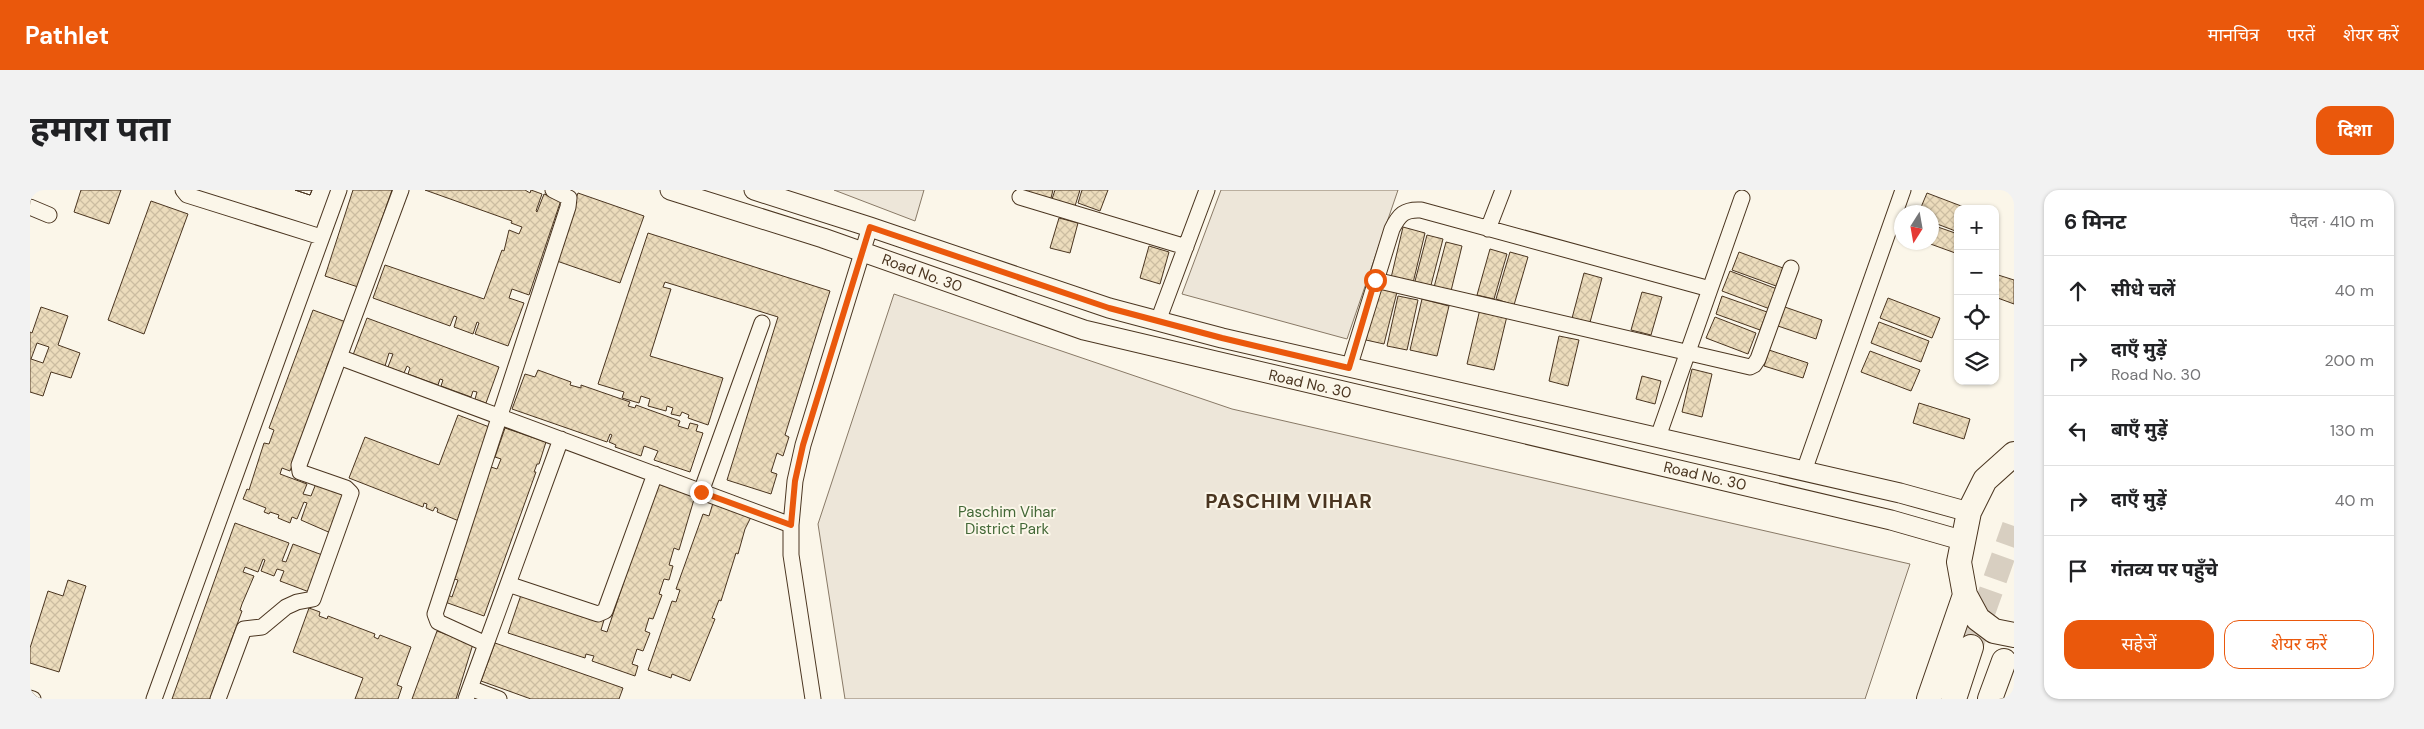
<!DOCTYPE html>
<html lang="hi">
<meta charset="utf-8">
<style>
:root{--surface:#fff;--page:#f2f2f2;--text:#202124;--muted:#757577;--line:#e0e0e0;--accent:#ea580c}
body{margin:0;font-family:"DM Sans","Noto Sans Devanagari",sans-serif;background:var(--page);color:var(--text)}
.controls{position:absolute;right:15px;top:15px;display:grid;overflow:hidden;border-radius:10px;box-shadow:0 1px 4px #0004}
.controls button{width:45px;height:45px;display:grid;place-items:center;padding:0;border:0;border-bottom:1px solid var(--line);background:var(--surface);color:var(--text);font:25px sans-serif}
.compass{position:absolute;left:1864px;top:15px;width:45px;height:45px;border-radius:50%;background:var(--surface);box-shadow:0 1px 4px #0004;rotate:191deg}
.stop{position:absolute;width:15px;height:15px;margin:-11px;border:4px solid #ea580c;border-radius:50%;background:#fff}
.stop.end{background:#ea580c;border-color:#fff;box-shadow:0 1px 5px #0008}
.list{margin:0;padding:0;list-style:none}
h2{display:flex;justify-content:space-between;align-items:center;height:65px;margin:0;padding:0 20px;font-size:21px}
h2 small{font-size:16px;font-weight:400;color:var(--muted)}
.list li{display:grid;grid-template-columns:32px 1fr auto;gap:15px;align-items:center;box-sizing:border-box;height:70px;padding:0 20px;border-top:1px solid var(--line)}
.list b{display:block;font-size:19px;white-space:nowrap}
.list p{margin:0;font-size:16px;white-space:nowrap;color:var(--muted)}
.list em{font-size:16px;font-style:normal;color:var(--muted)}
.actions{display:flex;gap:10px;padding:15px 20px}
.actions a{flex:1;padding:11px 0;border:1px solid var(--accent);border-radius:15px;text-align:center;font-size:18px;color:var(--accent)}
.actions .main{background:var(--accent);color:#fff}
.icon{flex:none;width:28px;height:28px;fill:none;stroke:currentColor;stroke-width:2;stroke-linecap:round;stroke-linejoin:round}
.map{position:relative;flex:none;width:1984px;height:509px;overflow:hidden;border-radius:15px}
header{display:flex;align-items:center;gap:30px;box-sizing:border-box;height:70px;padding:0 25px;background:var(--accent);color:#fff}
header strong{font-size:24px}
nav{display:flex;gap:28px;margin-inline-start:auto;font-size:18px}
.intro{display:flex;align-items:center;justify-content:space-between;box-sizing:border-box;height:120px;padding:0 30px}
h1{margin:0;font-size:35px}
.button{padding:12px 22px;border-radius:15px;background:var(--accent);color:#fff;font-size:18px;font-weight:700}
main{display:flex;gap:30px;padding:0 30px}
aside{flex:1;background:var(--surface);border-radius:15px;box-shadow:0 1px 4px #0004}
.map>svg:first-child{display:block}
.park{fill:#ede6d9;stroke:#887966}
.building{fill:url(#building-cross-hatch);stroke:#4a3520;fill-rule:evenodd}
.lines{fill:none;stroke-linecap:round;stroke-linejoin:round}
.primary-tunnel{stroke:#d8cfc1;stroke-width:24;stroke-dasharray:24 12;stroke-linecap:butt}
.minor-casing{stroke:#4a3520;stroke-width:17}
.tertiary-casing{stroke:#4a3520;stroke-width:21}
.primary-casing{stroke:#4a3520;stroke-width:26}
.minor{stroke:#fbf6e9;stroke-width:15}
.tertiary{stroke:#fbf6e9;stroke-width:19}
.primary{stroke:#fbf6e9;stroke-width:24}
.route{stroke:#ea580c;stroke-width:6}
.labels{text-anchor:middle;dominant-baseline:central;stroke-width:4;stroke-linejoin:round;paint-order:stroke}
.street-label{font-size:15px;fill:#4a3520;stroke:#fbf6e9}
.park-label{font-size:15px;fill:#436837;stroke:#fbf6e9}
.district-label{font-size:20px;font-weight:bold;letter-spacing:1px;fill:#4a3520;stroke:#fbf6e9}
</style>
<header>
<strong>Pathlet</strong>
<nav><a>मानचित्र</a><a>परतें</a><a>शेयर करें</a></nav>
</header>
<div class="intro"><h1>हमारा पता</h1><a class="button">दिशा</a></div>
<main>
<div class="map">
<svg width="1984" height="509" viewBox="0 0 1984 509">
<defs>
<pattern id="building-cross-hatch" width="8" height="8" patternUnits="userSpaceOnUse" patternTransform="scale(1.25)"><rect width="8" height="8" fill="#ecdcbc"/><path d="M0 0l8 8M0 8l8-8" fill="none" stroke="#ccbda1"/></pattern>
</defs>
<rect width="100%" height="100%" fill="#fbf6e9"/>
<path class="park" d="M804 0H894L885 31Z
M1191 0H1368L1317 149 1152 104Z
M864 104 1202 219 1880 374 1835 509H815L788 334Z"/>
<path class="building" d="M51 0H91L79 34 44 22Z
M265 0H282L280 5Z
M265 0H282L280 5Z
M323 0H362L328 97 295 86Z
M395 0H495L500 3 501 0 512 4 506 21 507 22 514 4 531 10 499 105 482 99 479 108 494 113 478 156 445 144 449 133 447 132 443 144 424 137 427 127 424 126 420 136 343 108 355 75 454 109 472 60 474 61 479 40 489 44 492 37 481 33 482 31Z
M996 0H1023L1020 12 995 4Z
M1025 0H1050L1045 16 1022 9Z
M1052 0H1078L1070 21 1048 13Z
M548 3 614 26 590 93 524 70Z
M1897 3 1939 19H1928V42L1902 32V22H1889Z
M121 11 158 24 114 144 78 130Z
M1029 28 1048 33 1040 63 1020 58Z
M1902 35 1928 44V64L1895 52H1902Z
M1373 37 1395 43 1383 93 1361 88Z
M618 43 800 101 755 245 759 247 753 266 747 263 741 282 747 284 741 304 697 290 748 127 635 92 633 97 641 99 620 166 693 188 678 235 658 228 659 225 652 222 650 226 641 224 643 218 637 216 636 221 618 216 620 209 611 206 609 213 592 208 594 202 568 194Z
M1397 45 1413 49 1400 99 1384 95Z
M1416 52 1432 56 1420 105 1403 101Z
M1119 56 1139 62 1130 94 1110 88Z
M1460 59 1477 64 1464 109 1447 105Z
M1480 62 1498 67 1484 115 1466 109Z
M1709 62 1753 78 1746 96 1702 80Z
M1700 81 1747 99 1740 119 1692 101Z
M1554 83 1572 88 1559 136 1541 132Z
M1965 84 1984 90V114L1965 107Z
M1348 97 1367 102 1354 154 1336 150Z
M1612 102 1632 107 1621 145 1601 140Z
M1368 106 1388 110 1377 160 1357 156Z
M1692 106 1737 122 1730 140 1686 124Z
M1858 108 1910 128 1902 148 1850 128Z
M1392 109 1419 116 1407 166 1380 160Z
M1752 116 1792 130 1786 149 1745 135Z
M11 117 38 126 28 155 50 163 41 188 21 182 13 206 0 202V142L2 143ZM7 153 19 157 13 173 1 169Z
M1450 119 1477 126 1464 180 1437 174Z
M283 120 316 132 301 172 299 171 296 179 298 180 260 281 252 278 250 284 277 294 273 304 281 306 287 291 318 302 303 344 271 330 277 313 274 312 267 329 262 327 260 333 248 328 249 325 240 322 239 324 234 322 236 318 213 309 217 299 219 300 234 253 239 254 244 240 239 238Z
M1685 127 1726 143 1718 164 1676 148Z
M337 128 469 177 456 213 445 209 447 202 443 201 441 207 411 196 413 190 410 189 408 195 378 184 380 178 377 176 374 183 358 177 363 164 359 163 355 176 323 165Z
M1849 132 1899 151 1891 172 1841 153Z
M1529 146 1549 150 1538 196 1519 191Z
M1739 160 1778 173 1773 188 1734 176Z
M1840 161 1890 180 1881 201 1831 182Z
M1662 179 1682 184 1672 227 1652 222Z
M508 180 541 192 540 195 551 198V195L600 212 598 216 605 218 606 215 650 231 648 236 658 239 660 233 668 235 666 241 673 243 660 282 624 270 628 261 614 256 611 266 585 257 586 255 579 252 582 245 580 244 577 252 482 219 495 184 505 187Z
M1612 186 1631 191 1625 214 1606 209Z
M1889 213 1940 229 1934 249 1883 233Z
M428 225 462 238 429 325 430 326 429 331 407 322 408 319 405 317 403 321 396 318 397 314 394 313 393 317 319 288 335 247 409 275Z
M475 238 516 252 509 274H507L504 282H506L454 426 415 412 418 405 422 407 428 390 421 388 461 277 467 279 471 269 465 267Z
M627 293 665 306 649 360 644 358 639 375 643 376 639 390 634 389 629 404 632 405 623 429 619 428 615 441 620 443 613 461 607 459 602 474 608 476 605 486 562 471 564 466 556 464 555 468 478 443 492 402 574 430 571 440 577 442Z
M683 313 721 327 715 339 708 364 706 363 691 411 689 410 682 428 685 429 660 491 642 484 641 488 618 480 642 411 646 412 650 400 646 399 673 324 679 326Z
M205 333 259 353 252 371 256 372 263 354 295 366 282 403 250 391 254 381 247 379 244 386 231 381 235 370 233 369 228 382 215 377 213 382 224 386 212 414 210 420 212 421 180 509H142Z
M38 390 56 396 29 482 0 473V458L18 401 33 406Z
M279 418 290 422 289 426 297 429 298 426 345 444 344 447 348 449 350 445 381 457 367 495 372 497 368 509H325L333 488 263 462Z
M407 441 443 454 426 509H382Z
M465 453 593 498 589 509H501L451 491Z"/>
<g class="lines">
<path class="primary-tunnel" d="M1941 457 1984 336"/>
<g class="minor-casing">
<path id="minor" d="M153 0 157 5 291 47
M990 7 1156 57
M0 17 19 25
M1458 39 1473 0
M1345 90 1720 177 1724 175 1728 169 1761 78
M1128 131 1177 0
M309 167 761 335
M1319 178 1362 39C1369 25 1374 19 1391 20L1680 99
M1628 247 1712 8
M1774 281 1873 0
M671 302 732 133
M478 394 568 424 575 421 625 284
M456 454 408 432 405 424 538 17 539 8 523 0
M440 498 469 509
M0 508 3 509
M124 509 309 0
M188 509 214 439 232 437 256 417 267 412 283 409 321 303 316 298 270 282 269 275 371 0
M436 509 531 249
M783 509 761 365V335L765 291 773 255 840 37"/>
</g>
<g class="tertiary-casing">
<path id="tertiary" d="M640 0 793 48 1054 140 1861 330 1931 350
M724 0 840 37 1079 118 1192 148 1870 303 1939 322"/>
</g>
<g class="primary-casing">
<path id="primary" d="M1984 264 1955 290 1939 322 1929 372 1935 405 1948 429 1964 441 1984 445
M1899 509 1935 405
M1924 509 1941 457
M1960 509 1974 471"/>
</g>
<use href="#minor" class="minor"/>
<use href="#tertiary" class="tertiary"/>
<use href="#primary" class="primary"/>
</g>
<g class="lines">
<path class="route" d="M671 302 761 335 765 291 773 255 840 37 1079 118 1192 148 1319 178 1345 90"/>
</g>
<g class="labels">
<g class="street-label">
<text transform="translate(892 83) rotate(20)">Road No. 30</text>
<text transform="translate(1280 194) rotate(13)">Road No. 30</text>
<text transform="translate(1675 286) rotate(13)">Road No. 30</text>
</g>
<g class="park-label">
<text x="977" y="322">Paschim Vihar<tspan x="977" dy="17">District Park</tspan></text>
</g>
<g class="district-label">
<text x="1259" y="311">PASCHIM VIHAR</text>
</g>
</g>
</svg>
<div class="controls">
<button>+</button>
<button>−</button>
<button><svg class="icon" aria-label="locate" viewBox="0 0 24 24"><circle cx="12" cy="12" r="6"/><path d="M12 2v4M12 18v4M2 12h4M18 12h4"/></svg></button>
<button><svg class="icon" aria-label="layers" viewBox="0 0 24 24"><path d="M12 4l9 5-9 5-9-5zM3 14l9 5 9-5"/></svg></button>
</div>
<svg class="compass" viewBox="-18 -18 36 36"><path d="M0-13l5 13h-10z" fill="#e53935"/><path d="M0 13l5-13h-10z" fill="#757577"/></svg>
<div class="stop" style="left:1345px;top:90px"></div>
<div class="stop end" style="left:671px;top:302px"></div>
</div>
<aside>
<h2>6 मिनट<small>पैदल · 410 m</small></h2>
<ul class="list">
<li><svg class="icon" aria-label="ahead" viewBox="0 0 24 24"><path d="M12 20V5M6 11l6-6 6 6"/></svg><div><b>सीधे चलें</b></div><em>40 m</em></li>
<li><svg class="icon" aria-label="right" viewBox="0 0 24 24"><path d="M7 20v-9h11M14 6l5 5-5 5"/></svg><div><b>दाएँ मुड़ें</b><p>Road No. 30</p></div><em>200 m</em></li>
<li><svg class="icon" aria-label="left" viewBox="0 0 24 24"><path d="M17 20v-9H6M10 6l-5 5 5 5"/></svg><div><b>बाएँ मुड़ें</b></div><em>130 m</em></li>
<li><svg class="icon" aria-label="right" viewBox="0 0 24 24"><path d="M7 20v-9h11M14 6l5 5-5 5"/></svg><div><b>दाएँ मुड़ें</b></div><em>40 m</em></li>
<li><svg class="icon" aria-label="arrive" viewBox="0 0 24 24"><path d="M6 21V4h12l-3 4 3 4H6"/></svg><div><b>गंतव्य पर पहुँचे</b></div></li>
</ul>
<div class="actions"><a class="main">सहेजें</a><a>शेयर करें</a></div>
</aside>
</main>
